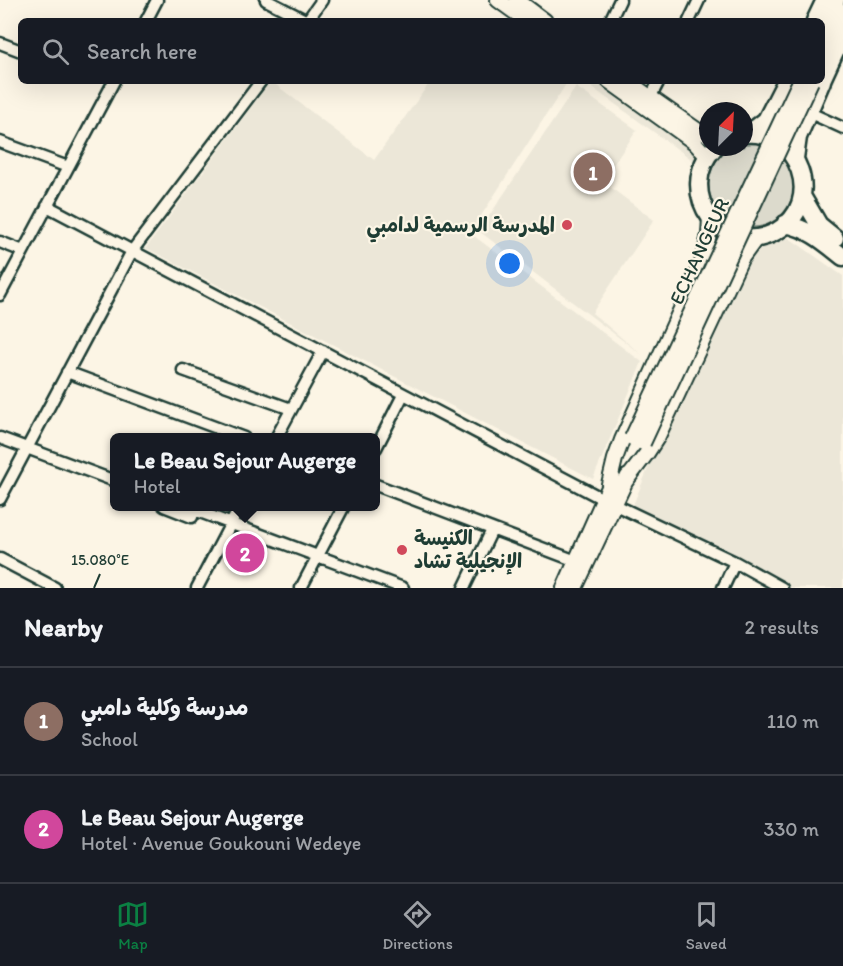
<!DOCTYPE html>
<meta charset="utf-8">
<style>
:root{--surface:#171b24;--page:#20242c;--text:#f1f3f6;--muted:#9ea1a6;--line:#363941;--accent:#0b8043}
body{margin:0;font-family:Itim,"Playpen Sans Arabic",sans-serif;background:var(--page);color:var(--text)}
.compass{position:absolute;left:699px;top:102px;width:54px;height:54px;border-radius:50%;background:var(--surface);box-shadow:0 6px 24px #0002;rotate:24deg}
.you{position:absolute;left:510px;top:264px;width:21px;height:21px;margin:-15px;border:4px solid #fff;border-radius:50%;background:#1a73e8;box-shadow:0 0 0 9px #1a73e833}
.badge{display:grid;place-items:center;width:39px;height:39px;border-radius:50%;background:var(--accent);color:#fff;font-size:20px;font-weight:700}
.pin{position:absolute;translate:-50% -50%;border:3px solid #fff;box-shadow:0 2px 6px #0006}
.popup{position:absolute;left:110px;top:433px;width:270px;height:78px;box-sizing:border-box;display:grid;place-content:center;border-radius:9px;background:var(--surface);filter:drop-shadow(0 2px 4px #0005);font-size:20px;white-space:nowrap;color:var(--muted)}
.popup b{font-size:22px;color:var(--text)}
.popup::after{content:'';position:absolute;left:50%;top:100%;margin-left:-12px;border:12px solid transparent;border-top-color:var(--surface)}
.list{margin:0;padding:0;list-style:none}
h2{display:flex;justify-content:space-between;align-items:center;height:78px;margin:0;padding:0 24px;font-size:26px}
h2 small{font-size:20px;font-weight:400;color:var(--muted)}
.list li{display:grid;grid-template-columns:39px 1fr auto;gap:18px;align-items:center;box-sizing:border-box;height:108px;padding:0 24px;border-top:2px solid var(--line)}
.list b{display:block;font-size:22px;white-space:nowrap}
.list p{margin:0;font-size:20px;white-space:nowrap;color:var(--muted)}
.list em{font-size:20px;font-style:normal;color:var(--muted)}
.icon{flex:none;width:33px;height:33px;fill:none;stroke:currentColor;stroke-width:2;stroke-linecap:round;stroke-linejoin:round}
.map{position:relative;flex:none;width:843px;height:588px;overflow:hidden}
.search{position:absolute;background:var(--surface);box-shadow:0 6px 24px #0002;left:18px;right:18px;top:18px;height:66px;display:flex;align-items:center;gap:15px;box-sizing:border-box;padding:0 21px;border-radius:9px;color:var(--muted);font-size:22px}
.sheet{height:294px;background:var(--surface)}
nav{display:flex;justify-content:space-around;align-items:center;box-sizing:border-box;height:84px;border-top:2px solid var(--line);background:var(--surface);font-size:16px;color:var(--muted)}
nav a{display:grid;justify-items:center;gap:3px}
nav .on{color:var(--accent)}
.map>svg:first-child{display:block}
.built{fill:#ece7d8}
.green{fill:#dcdacc;stroke:#7e8c80;stroke-width:1.5}
.lines{fill:none;stroke-linecap:round;stroke-linejoin:round}
.minor-casing{stroke:#1f3d34;stroke-width:15}
.major-casing{stroke:#1f3d34;stroke-width:18}
.highway-casing{stroke:#1f3d34;stroke-width:21}
.minor{stroke:#fcf5e5;stroke-width:10}
.major{stroke:#fcf5e5;stroke-width:14}
.highway{stroke:#fcf5e5;stroke-width:16}
.major-bridge-casing{stroke:#1f3d34;stroke-width:18;stroke-linecap:butt}
.major-bridge{stroke:#fcf5e5;stroke-width:14}
.ticks{fill:none;stroke:#1f3d34;stroke-width:2}
.poi-dot{fill:#d1495b;stroke:#fcf5e5;stroke-width:2}
.labels{text-anchor:middle;dominant-baseline:central;stroke-width:4.5;stroke-linejoin:round;paint-order:stroke}
.poi-label{font-size:20px;font-weight:bold;fill:#1f3d34;stroke:#fcf5e5;text-anchor:end}
.street-label{font-size:20px;fill:#1f3d34;stroke:#fcf5e5}
.ticks-label{font-size:15px;text-anchor:middle;fill:#1f3d34;stroke:#fcf5e5;stroke-width:4.5;stroke-linejoin:round;paint-order:stroke}
</style>
<div class="map">
<svg width="843" height="588" viewBox="0 0 843 588">
<rect width="100%" height="100%" fill="#fcf5e5"/>
<filter id="ink" filterUnits="userSpaceOnUse"><feTurbulence type="fractalNoise" baseFrequency=".0167" numOctaves="2"/><feDisplacementMap in="SourceGraphic" scale="12" xChannelSelector="R" yChannelSelector="G"/><feConvolveMatrix kernelMatrix="1 2 1 2 8 2 1 2 1" color-interpolation-filters="sRGB"/></filter>
<g filter="url(#ink)">
<path class="built" d="M271 81 374 160 431 81H568L470 233 642 362 593 479 146 248Z
M583 81H601L705 155 701 166Z
M576 87 637 130 602 181 654 220 592 313 642 355 479 231Z
M768 225 795 242 843 276V588H778L631 510 666 425 756 232 761 227Z"/>
<path class="green" d="M748 142C752 142 758 142 762 143 766 145 770 149 773 151 777 153 782 156 785 159 786 160 789 165 790 167 803 192 784 226 755 227 716 228 694 186 720 156 723 153 726 150 730 148 734 146 740 147 744 147V143Z"/>
<g class="lines">
<g class="minor-casing">
<path id="minor" d="M266 0 307 21
M146 21 157 0
M307 21 322 0
M610 21 620 0
M689 21 699 0
M0 43 21 51
M650 98 659 81
M808 112 843 128
M0 142 68 167
M47 206 603 499 735 562 782 588
M0 242 23 251
M0 295 114 81
M183 370 291 409
M67 372 244 438
M0 438 115 481
M276 438 323 351
M376 448 403 395
M376 485 576 561
M0 499 132 251 261 81
M164 506 192 517
M184 506 403 588
M0 559 55 588
M197 588 240 506
M301 588 344 506
M464 588 492 530
M723 588 735 562"/>
</g>
<g class="major-casing">
<path id="major" d="M498 0 527 21
M517 0 545 21
M822 33 837 0
M822 57 843 11
M609 81 694 142 707 156
M627 81 697 130 708 135
M625 482 647 453 658 436 741 259 757 237
M609 484 615 459 622 440 704 258 709 234 710 218
M564 588 613 478
M575 588 628 476"/>
</g>
<g class="highway-casing">
<path id="highway" d="M815 21 825 0
M822 80 843 34
M748 134 766 120 786 81
M715 147C672 192 724 261 777 231 826 203 799 128 744 134
M795 158 798 137 822 81
M802 196 819 225 835 238
M785 224C810 229 824 242 843 257"/>
</g>
<use href="#minor" class="minor"/>
<use href="#major" class="major"/>
<use href="#highway" class="highway"/>
<g class="major-bridge-casing">
<path id="major-bridge" d="M632 438 800 81
M643 443 811 81"/>
</g>
<use href="#major-bridge" class="major-bridge"/>
</g>
</g>
<path class="ticks" d="M94 588 100 574"/>
<g class="poi-dot">
<circle cx="567" cy="225" r="6"/>
<circle cx="402" cy="550" r="6"/>
</g>
<g class="labels">
<g class="poi-label">
<text x="555" y="225">المدرسة الرسمية لدامبي</text>
<text x="414" y="538" text-anchor="start">الكنيسة<tspan x="414" dy="23">الإنجيلية تشاد</tspan></text>
</g>
<g class="street-label">
<text transform="translate(699 251) rotate(-65)">ECHANGEUR</text>
</g>
</g>
<g class="ticks-label">
<text x="100" y="565">15.080°E</text>
</g>
</svg>
<svg class="compass" viewBox="-18 -18 36 36"><path d="M0-13l5 13h-10z" fill="#e53935"/><path d="M0 13l5-13h-10z" fill="#9ea1a6"/></svg>
<div class="you"></div>
<div class="pin badge" style="left:593px;top:172px;background:#8d6e63">1</div>
<div class="pin badge" style="left:245px;top:553px;background:#d1479c">2</div>
<div class="popup"><b>Le Beau Sejour Augerge</b>Hotel</div>
<div class="search"><svg class="icon" aria-label="search" viewBox="0 0 24 24"><circle cx="10" cy="10" r="6"/><path d="M15 15l6 6"/></svg>Search here</div>
</div>
<section class="sheet">
<h2>Nearby<small>2 results</small></h2>
<ul class="list">
<li><span class="badge" style="background:#8d6e63">1</span><div><b>مدرسة وكلية دامبي</b><p>School</p></div><em>110 m</em></li>
<li><span class="badge" style="background:#d1479c">2</span><div><b>Le Beau Sejour Augerge</b><p>Hotel · Avenue Goukouni Wedeye</p></div><em>330 m</em></li>
</ul>
</section>
<nav>
<a class="on"><svg class="icon" aria-label="map" viewBox="0 0 24 24"><path d="M3 6l6-2 6 2 6-2v14l-6 2-6-2-6 2zM9 4v14M15 6v14"/></svg>Map</a>
<a><svg class="icon" aria-label="directions" viewBox="0 0 24 24"><path d="M12 3l9 9-9 9-9-9zM9 14v-3h6M13 9l2 2-2 2"/></svg>Directions</a>
<a><svg class="icon" aria-label="saved" viewBox="0 0 24 24"><path d="M7 4h10v16l-5-4-5 4z"/></svg>Saved</a>
</nav>
